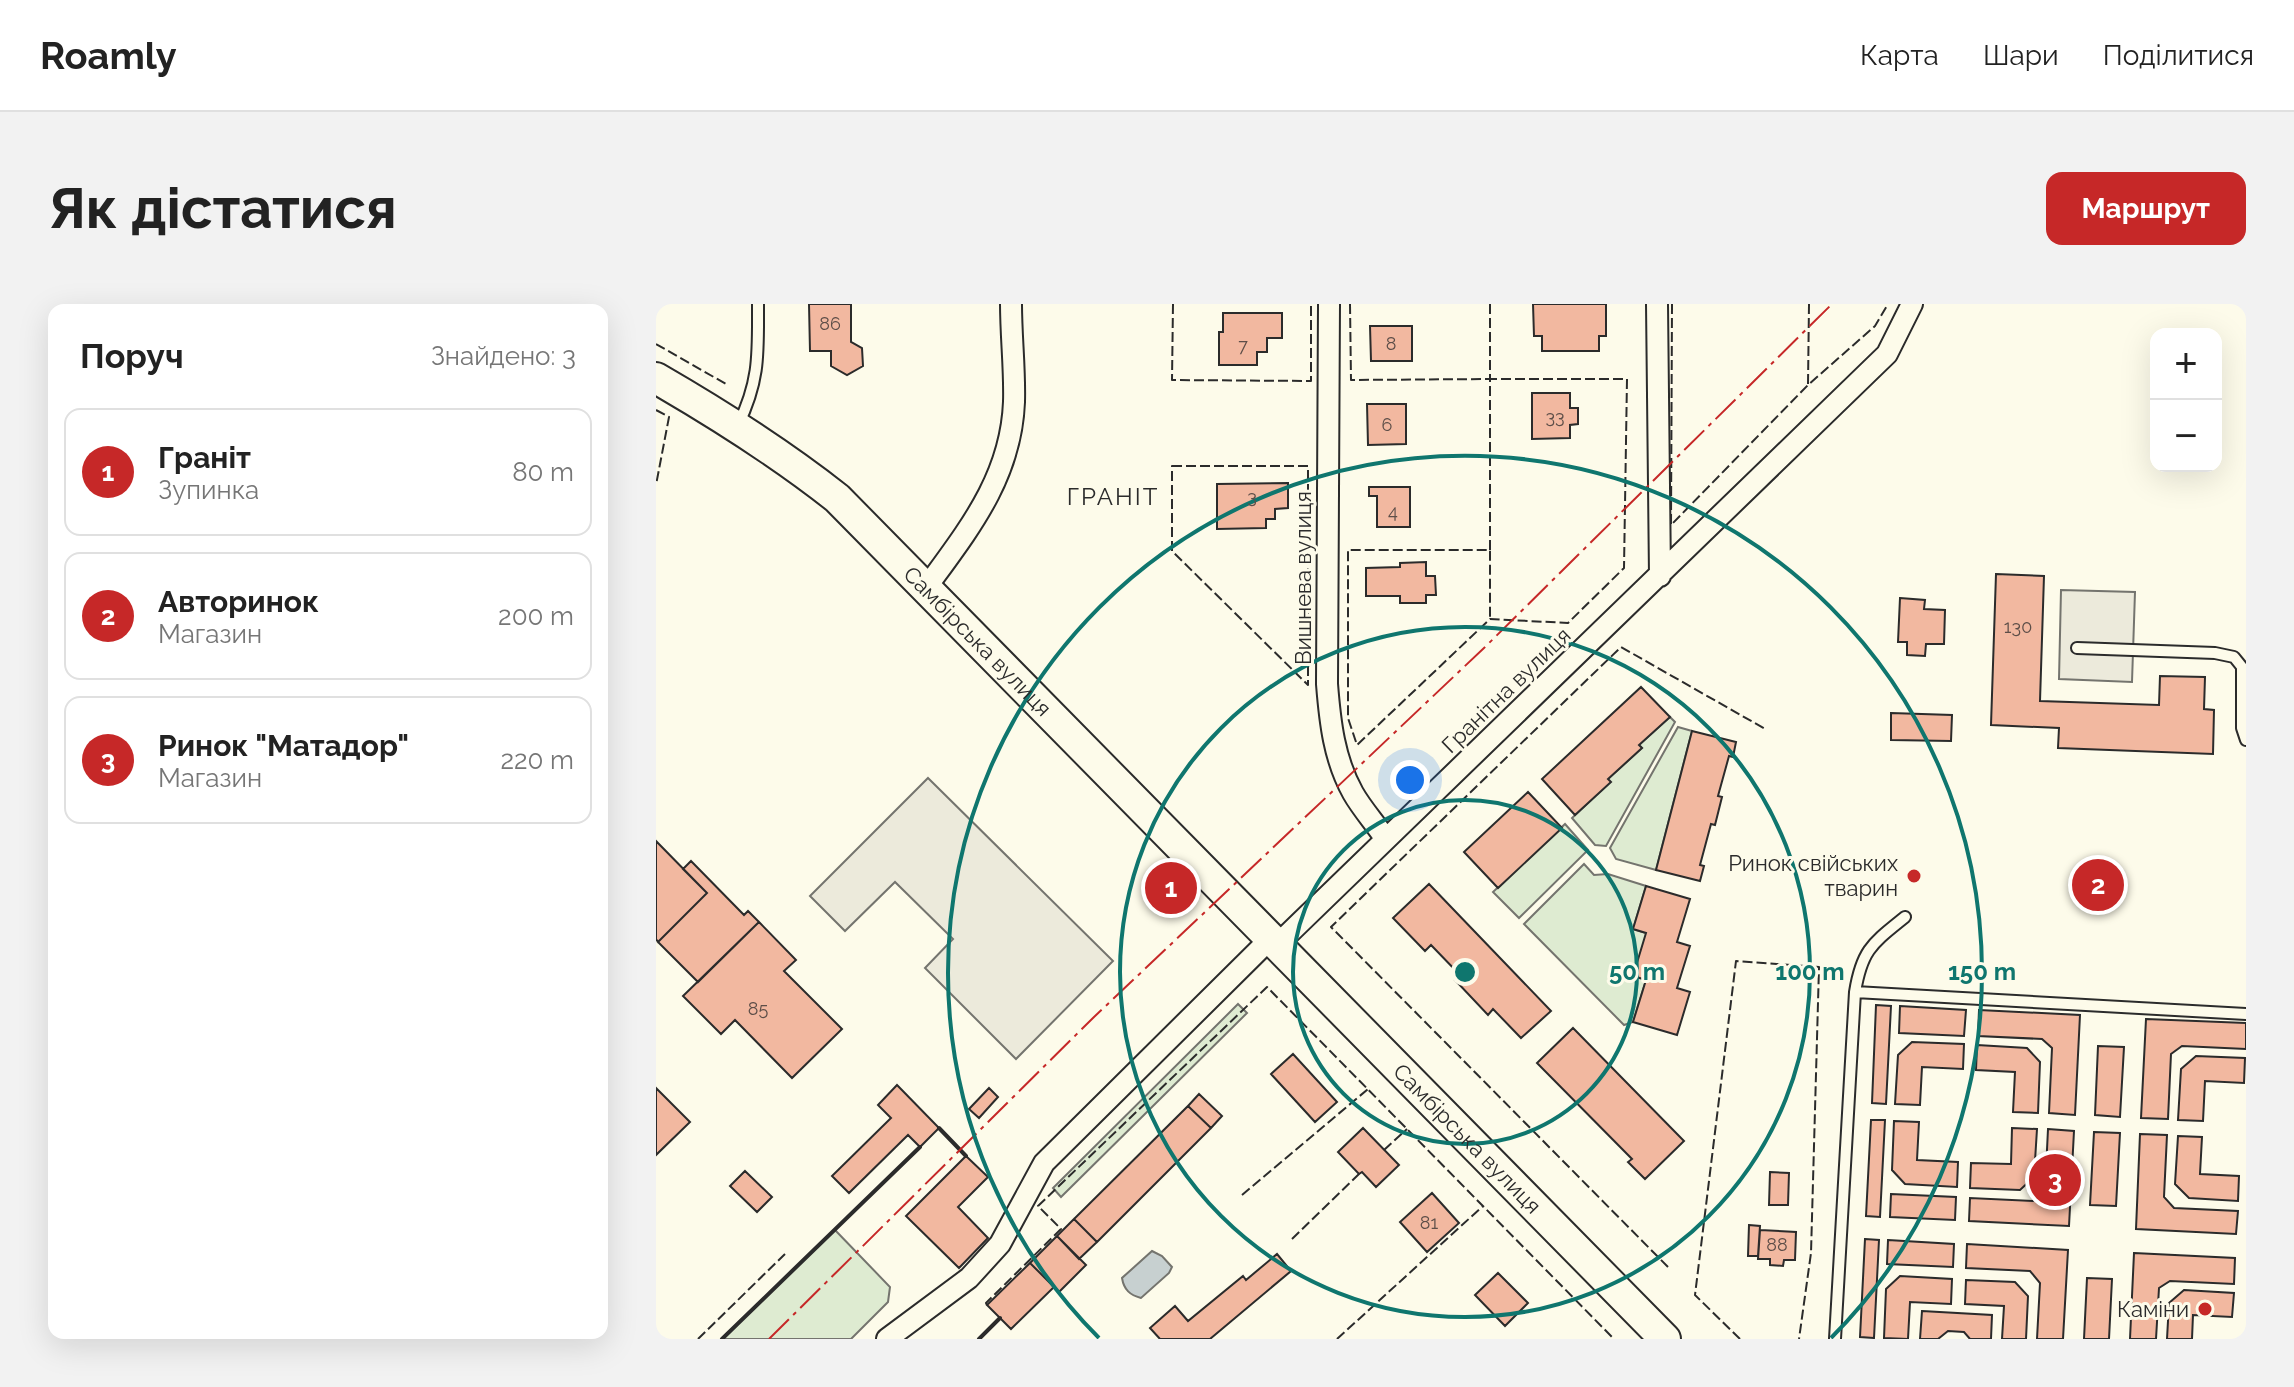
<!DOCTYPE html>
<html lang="uk">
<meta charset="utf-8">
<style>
:root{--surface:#fff;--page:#f2f2f2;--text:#222;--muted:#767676;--line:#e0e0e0;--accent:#c62828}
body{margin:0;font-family:Raleway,sans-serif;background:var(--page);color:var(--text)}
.controls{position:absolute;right:24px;top:24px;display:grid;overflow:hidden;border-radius:16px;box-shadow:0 8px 32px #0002}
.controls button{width:72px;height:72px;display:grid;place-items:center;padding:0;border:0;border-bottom:2px solid var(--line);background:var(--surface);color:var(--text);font:40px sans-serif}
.you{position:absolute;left:754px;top:476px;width:28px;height:28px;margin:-20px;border:6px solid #fff;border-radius:50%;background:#1a73e8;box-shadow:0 0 0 12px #1a73e833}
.badge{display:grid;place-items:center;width:52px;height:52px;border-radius:50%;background:var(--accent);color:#fff;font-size:26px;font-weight:700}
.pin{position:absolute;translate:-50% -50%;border:4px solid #fff;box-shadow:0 2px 8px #0006}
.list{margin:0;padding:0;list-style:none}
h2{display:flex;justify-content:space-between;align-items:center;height:104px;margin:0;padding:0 32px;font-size:34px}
h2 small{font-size:26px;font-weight:400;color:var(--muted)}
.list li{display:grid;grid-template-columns:52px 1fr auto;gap:24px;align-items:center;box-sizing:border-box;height:128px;margin:0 16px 16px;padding:0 16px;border:2px solid var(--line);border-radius:16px}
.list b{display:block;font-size:30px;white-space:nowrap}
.list p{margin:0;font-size:26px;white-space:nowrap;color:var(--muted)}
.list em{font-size:26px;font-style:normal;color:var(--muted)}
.map{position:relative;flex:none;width:1590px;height:1035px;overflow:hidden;border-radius:16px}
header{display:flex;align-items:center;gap:48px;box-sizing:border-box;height:112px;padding:0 40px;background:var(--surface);border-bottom:2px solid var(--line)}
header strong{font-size:38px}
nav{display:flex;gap:44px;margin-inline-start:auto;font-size:28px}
.intro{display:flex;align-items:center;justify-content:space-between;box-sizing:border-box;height:192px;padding:0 48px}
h1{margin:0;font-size:56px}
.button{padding:20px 36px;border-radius:16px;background:var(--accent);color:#fff;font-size:28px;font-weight:700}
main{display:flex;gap:48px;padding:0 48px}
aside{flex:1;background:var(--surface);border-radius:16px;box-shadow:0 8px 32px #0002}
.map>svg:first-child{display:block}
.green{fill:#deebd1;stroke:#74746e;stroke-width:2}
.parking{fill:#eceadb;stroke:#74746e;stroke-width:2}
.water{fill:#c7d0d0;stroke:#74746e;stroke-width:2}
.building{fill:#f2b8a0;stroke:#2b2b2b;stroke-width:2}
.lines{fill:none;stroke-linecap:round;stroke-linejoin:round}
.service-casing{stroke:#2b2b2b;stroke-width:14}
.minor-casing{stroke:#2b2b2b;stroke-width:24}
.secondary-casing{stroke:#2b2b2b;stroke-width:34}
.service{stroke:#fdfbea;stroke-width:10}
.minor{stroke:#fdfbea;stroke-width:20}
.secondary{stroke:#fdfbea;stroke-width:30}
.fence{stroke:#2b2b2b;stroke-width:2;stroke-dasharray:10 4;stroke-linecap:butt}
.wall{stroke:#2b2b2b;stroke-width:4}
.power{stroke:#c62828;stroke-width:2;stroke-dasharray:28 6 4 6;stroke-linecap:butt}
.ring{fill:none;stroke:#0f766e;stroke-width:4}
.poi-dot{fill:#c62828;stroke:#fdfbea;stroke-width:3}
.labels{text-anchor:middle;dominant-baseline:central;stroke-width:6;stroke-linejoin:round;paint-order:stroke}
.number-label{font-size:18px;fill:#5d4e48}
.street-label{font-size:22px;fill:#2b2b2b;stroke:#fdfbea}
.poi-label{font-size:22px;fill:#2b2b2b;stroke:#fdfbea;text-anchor:end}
.neighbourhood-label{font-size:24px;letter-spacing:2px;fill:#2b2b2b;stroke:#fdfbea}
.centre{fill:#0f766e;stroke:#fdfbea;stroke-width:4}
.ring-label{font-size:24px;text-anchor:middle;font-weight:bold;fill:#0f766e;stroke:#fdfbea;stroke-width:6;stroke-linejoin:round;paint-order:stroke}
</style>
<header>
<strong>Roamly</strong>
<nav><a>Карта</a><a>Шари</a><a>Поділитися</a></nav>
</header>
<div class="intro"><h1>Як дістатися</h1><a class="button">Маршрут</a></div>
<main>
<aside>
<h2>Поруч<small>Знайдено: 3</small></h2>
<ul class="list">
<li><span class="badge">1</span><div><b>Граніт</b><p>Зупинка</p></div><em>80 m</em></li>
<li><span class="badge">2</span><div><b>Авторинок</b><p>Магазин</p></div><em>200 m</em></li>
<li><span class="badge">3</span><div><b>Ринок &quot;Матадор&quot;</b><p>Магазин</p></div><em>220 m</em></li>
</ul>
</aside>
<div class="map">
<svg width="1590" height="1035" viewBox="0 0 1590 1035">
<rect width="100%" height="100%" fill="#fdfbea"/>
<path class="green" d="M1014 413 1019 418 950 542 939 541 916 514 954 478 952 475 986 444 983 441Z
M1022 423 1036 427 1000 566 960 555 954 544Z
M909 520 932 546 863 614 837 588Z
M928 560 938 571 952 570 990 582 977 625 990 629V676L977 718 968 721 868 620Z
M582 700 591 709 405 893 397 884Z
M179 926 234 983 232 998 195 1035H66Z"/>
<path class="parking" d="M1405 286 1479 288 1476 378 1403 375Z
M272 474 457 657 360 755 269 664 297 635 239 578 189 627 154 592Z"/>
<path class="water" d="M496 947 506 952 516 963 513 969 485 994C474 991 468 986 466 974Z"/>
<path class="building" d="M153 0H195V38L206 44 207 62 191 71 175 62V47H154Z
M877 0H950V32H943V47H886V32H878Z
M567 9H626V34H611V48H601V61H563V28H567Z
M714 22H756V57H715Z
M876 89H914V104H922V120L914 121V134L876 135Z
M711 100H750V140L712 141Z
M632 179V204L619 205V215H610V224L561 225V180Z
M713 183H754V223H721V192H713Z
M770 258V272H779L780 291H770V299H744V292H710V264L744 263V259Z
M1340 270 1388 272 1384 397 1503 401 1504 372 1549 373 1548 405 1558 406 1557 450 1402 444 1403 424 1335 421Z
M1244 294 1269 296 1268 305 1289 306 1288 340H1270L1269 352 1251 351V338H1242Z
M985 383 1014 413 983 441 986 444 952 475 955 478 919 511 886 475Z
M1235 409 1296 411 1295 437 1235 436Z
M1036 427 1080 438 1077 453 1073 452 1062 492 1066 493 1059 521 1055 520 1044 561 1048 562 1044 577 1000 566Z
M872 488 906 524 842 584 808 548Z
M0 537 51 589 2 638 0 635Z
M35 557 88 611 92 607 103 618 42 678 2 638 51 589 27 565Z
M773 580 895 707 865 734 837 705 832 711 799 676 804 671 775 641 769 647 737 614Z
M990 582 1034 595 1021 638 1034 642 1021 684 1034 688 1021 731 977 718 990 676 977 672 990 629 977 625Z
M103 618 140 656 128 667 186 725 136 774 79 716 65 730 27 692Z
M1220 701 1235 702 1230 800 1216 799Z
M1244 702 1310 706 1308 732 1243 729Z
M1323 706 1424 711 1419 811 1393 809 1396 744 1386 735 1322 732Z
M1490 715 1590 719V745L1526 742 1515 750 1512 815 1485 814Z
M917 724 1028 837 989 875 972 858 976 855 881 759Z
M1256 738 1308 740 1307 765 1266 763 1264 801 1239 800 1242 751Z
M1321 741 1371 744 1384 758 1382 809 1357 808 1359 768 1320 766Z
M1442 742 1468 743 1464 813 1439 811Z
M637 750 681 798 659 818 615 770Z
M1540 752 1589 754 1588 779 1549 777 1547 817 1522 816 1525 765Z
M241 781 283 824 264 843 252 831 193 889 176 872 235 814 222 801Z
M0 784 34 818 0 851Z
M333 784 342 793 323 814 313 805Z
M543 790 566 812 555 824 532 802Z
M532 802 555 824 441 938 418 915Z
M1215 816H1229L1224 913 1210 912Z
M1238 817 1263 818 1261 856 1302 858 1301 883 1249 880 1236 866Z
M707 824 743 861 720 883 706 868 703 870 682 848Z
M1356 824 1381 825 1378 873 1364 886 1314 884 1315 859 1355 860Z
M1392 825 1418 827 1413 922 1313 917 1314 894 1377 897 1389 887Z
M1438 828 1464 829 1460 902 1434 901Z
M1484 830 1511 831 1508 893 1518 904 1582 907 1580 930 1480 925Z
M1522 832 1546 833 1544 870 1583 872 1582 897 1533 894 1519 880Z
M310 852 332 873 302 903 332 934 303 964 250 912Z
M89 867 116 893 101 908 74 882Z
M1114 868 1133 869 1132 901H1113Z
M776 889 803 919 771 948 744 918Z
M1235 890 1300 893 1299 916 1234 913Z
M418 915 441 938 423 955 401 932Z
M1093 921 1104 922 1102 952H1092Z
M1104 926 1140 928 1139 956H1128L1127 962 1114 961V955H1102Z
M401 932 430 961 403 988 374 959Z
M1209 935 1223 936 1218 1034 1204 1033Z
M1232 936 1298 940 1297 963 1231 960Z
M1311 940 1412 946 1407 1035H1381L1384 979 1374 967 1310 964Z
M1478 949 1579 954 1578 980 1514 977 1503 984 1500 1035H1474Z
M621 950 635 967 554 1035H504L494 1024 519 1002 532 1017 587 972 590 976Z
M374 959 398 983 355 1025 331 1001Z
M842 969 872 999 849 1022 819 991Z
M1244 972 1296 975 1295 1000 1254 998 1252 1035 1228 1034 1230 985Z
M1431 974 1456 975 1453 1035H1428Z
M1310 976 1359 978 1372 992 1370 1035H1346L1348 1002 1309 1000Z
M1528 986 1578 989 1576 1013 1537 1011 1536 1035H1511L1513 999Z
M1266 1007 1336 1011 1335 1035H1314L1308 1028 1292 1027 1282 1035H1264Z"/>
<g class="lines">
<g class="service-casing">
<path id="service" d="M82 121C104 76 102 49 102 0
M1421 344 1559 349 1578 353 1586 363V424L1590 436
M1199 688C1206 645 1217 639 1249 613
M1179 1035 1199 688 1590 710"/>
</g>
<g class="minor-casing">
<path id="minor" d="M673 0 671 380C674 418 678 455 697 489 706 505 719 519 729 534
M1001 0 1004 272
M270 284C312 226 355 174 358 98 359 66 355 33 355 0
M621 641 1231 50 1256 0
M231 1035 313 974 344 940 388 859 614 635"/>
</g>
<g class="secondary-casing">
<g id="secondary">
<path id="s1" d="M0 74C64 111 124 149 181 194L1009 1035"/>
</g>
</g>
<use href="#service" class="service"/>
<use href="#minor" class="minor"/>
<use href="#secondary" class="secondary"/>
<path class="fence" d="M517 0 516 76 655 77V0
M694 0 695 76 834 75V0
M1016 0 1015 221 1152 81 1219 22 1232 0
M0 40 70 80
M1152 80 1153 0
M0 106 13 113 0 181
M516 162H652V381L516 247Z
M834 246V75H971L968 264 912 319 834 315 701 441 692 414V246H834V315
M728 846 751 825
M586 891 712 785
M636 935 703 870
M1012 963 675 623 965 343 1111 426
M331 1001 330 999 405 925 382 902 611 683 958 1035
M42 1035 129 950
M681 1035 827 902
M1084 1035 1039 991 1080 657 1163 663 1155 949 1143 1035"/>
<path class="wall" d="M283 824 310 852
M66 1035 264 843
M323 1035 344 1014"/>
<path class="power" d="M113 1035 438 713 828 344 1176 0"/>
</g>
<g class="ring">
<circle cx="809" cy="668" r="172"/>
<circle cx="809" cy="668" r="345"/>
<path d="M443 1034A517 517 0 1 1 1175 1034"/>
</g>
<g class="poi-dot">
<circle cx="1258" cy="572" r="8"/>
<circle cx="1549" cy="1005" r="8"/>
</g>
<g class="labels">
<g class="number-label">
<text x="174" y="19">86</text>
<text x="735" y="39">8</text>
<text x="587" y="41">7</text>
<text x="899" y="112">33</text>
<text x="731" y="120">6</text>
<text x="596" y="192">3</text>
<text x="737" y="207">4</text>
<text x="1362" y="322">130</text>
<text x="102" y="704">85</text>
<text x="773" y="918">81</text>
<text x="1121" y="940">88</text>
</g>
<g class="street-label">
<text transform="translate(647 274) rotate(-90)">Вишнева вулиця</text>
<text stroke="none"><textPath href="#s1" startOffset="418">Самбірська вулиця</textPath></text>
<text transform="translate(850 386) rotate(-44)">Гранітна вулиця</text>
<text stroke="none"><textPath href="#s1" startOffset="1116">Самбірська вулиця</textPath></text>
</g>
<g class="poi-label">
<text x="1242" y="559">Ринок свійських<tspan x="1242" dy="25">тварин</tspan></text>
<text x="1533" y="1005">Каміни</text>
</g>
<g class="neighbourhood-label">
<text x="457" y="192">ГРАНІТ</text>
</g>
</g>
<circle cx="809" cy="668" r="12" class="centre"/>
<g class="ring-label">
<text x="981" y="676">50 m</text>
<text x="1154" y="676">100 m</text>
<text x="1326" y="676">150 m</text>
</g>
</svg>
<div class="controls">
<button>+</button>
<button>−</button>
</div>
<div class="you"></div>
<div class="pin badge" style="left:515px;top:584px">1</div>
<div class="pin badge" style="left:1442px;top:581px">2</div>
<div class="pin badge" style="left:1399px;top:876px">3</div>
</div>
</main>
